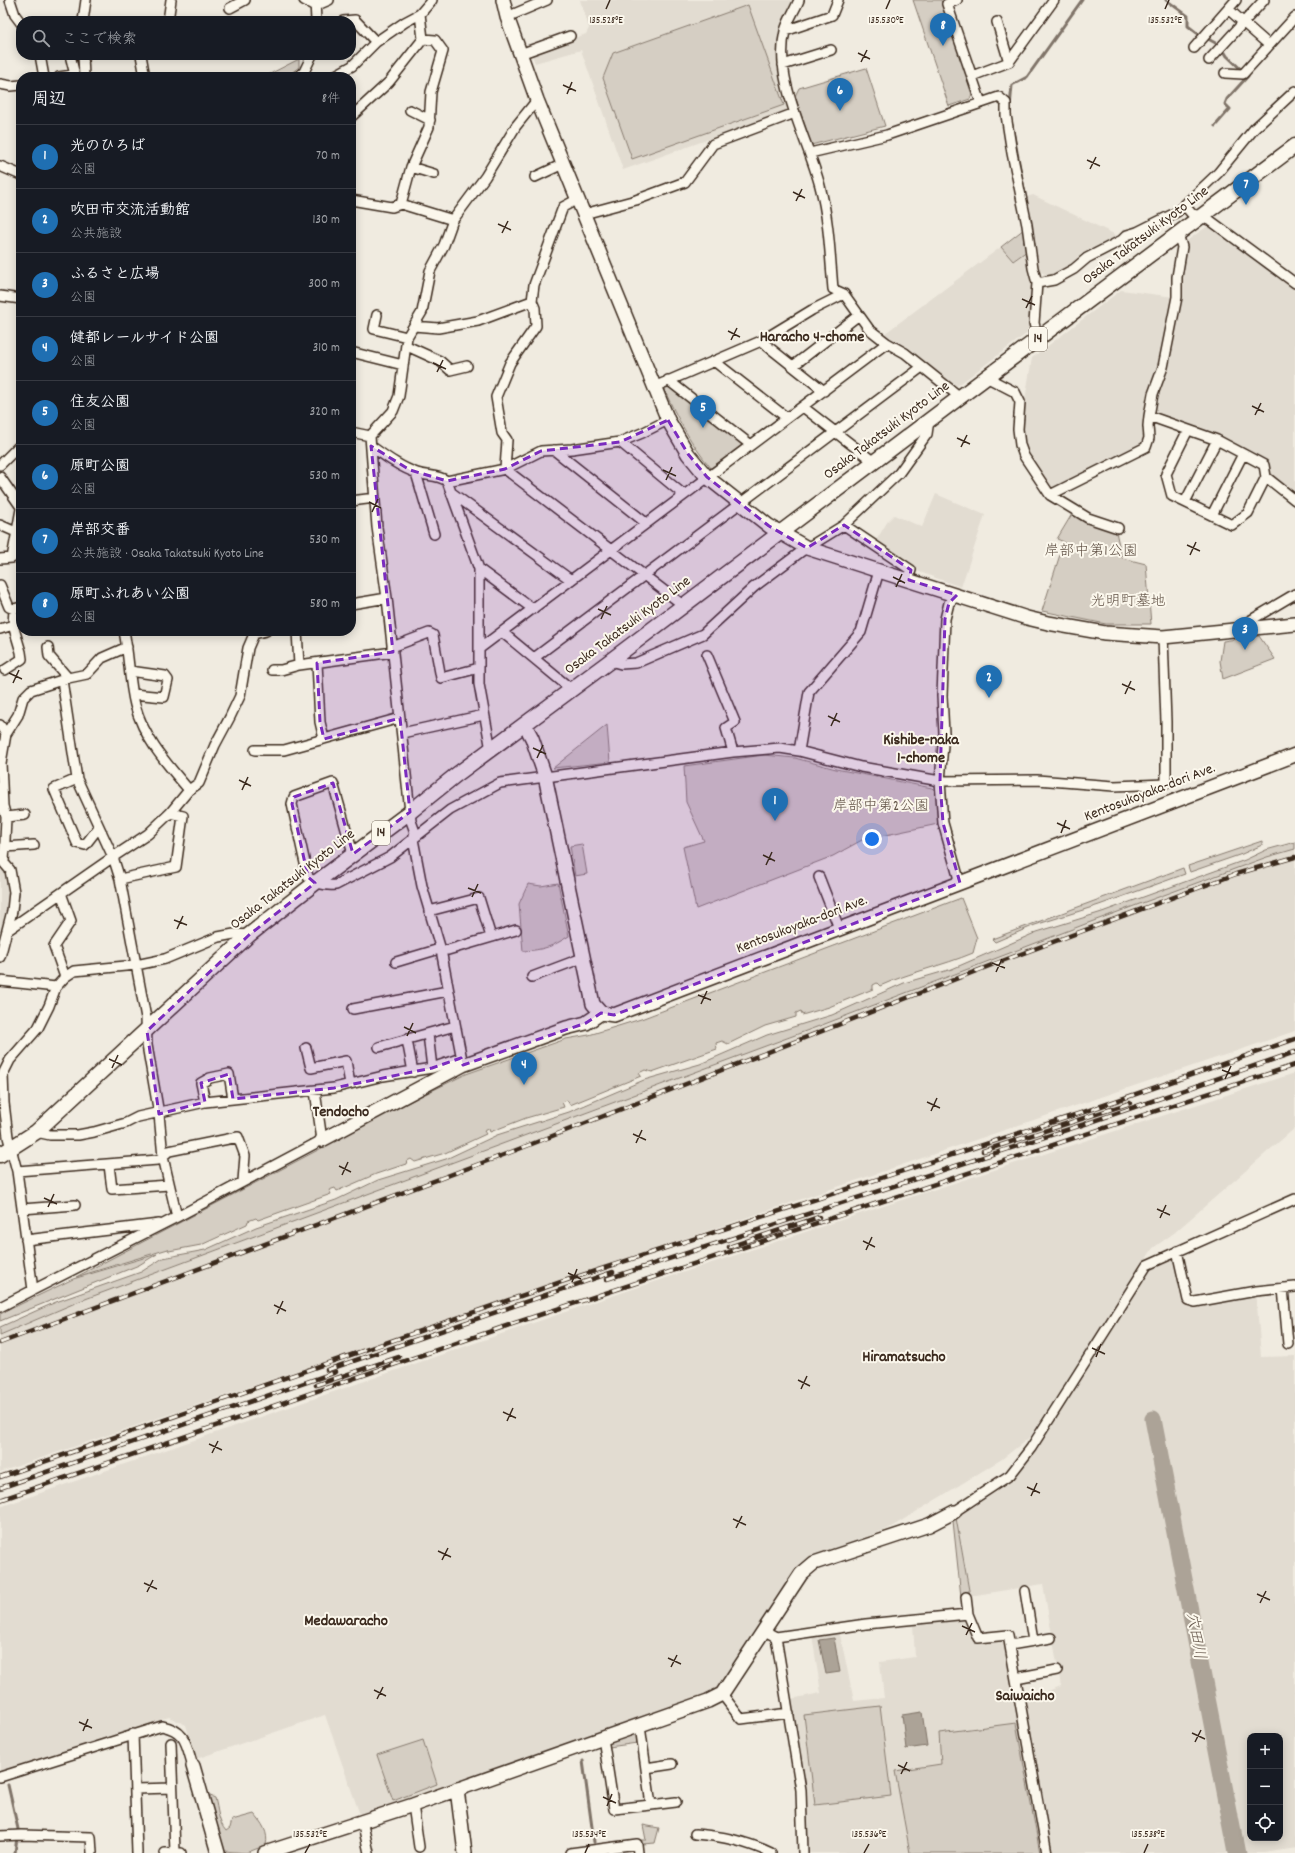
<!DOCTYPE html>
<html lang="ja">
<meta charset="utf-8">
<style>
:root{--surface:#171b24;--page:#242831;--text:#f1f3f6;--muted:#9ea1a6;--line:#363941;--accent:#1f6fb2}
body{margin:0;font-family:Dekko,"Klee One",sans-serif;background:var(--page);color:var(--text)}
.controls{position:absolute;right:12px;bottom:12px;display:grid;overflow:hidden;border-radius:8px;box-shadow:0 2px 10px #0003}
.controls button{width:36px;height:36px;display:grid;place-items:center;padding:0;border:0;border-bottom:1px solid var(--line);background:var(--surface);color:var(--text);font:20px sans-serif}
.you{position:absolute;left:872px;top:839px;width:14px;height:14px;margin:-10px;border:3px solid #fff;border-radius:50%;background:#1a73e8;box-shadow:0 0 0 6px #1a73e833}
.badge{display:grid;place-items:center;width:26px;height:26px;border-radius:50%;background:var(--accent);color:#fff;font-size:13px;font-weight:700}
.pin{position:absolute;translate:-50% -33px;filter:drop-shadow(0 1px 2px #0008)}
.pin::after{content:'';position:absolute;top:21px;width:14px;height:12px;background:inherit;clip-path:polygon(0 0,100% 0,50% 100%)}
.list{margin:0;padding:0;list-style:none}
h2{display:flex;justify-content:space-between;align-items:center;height:52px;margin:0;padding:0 16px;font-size:17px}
h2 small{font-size:13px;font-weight:400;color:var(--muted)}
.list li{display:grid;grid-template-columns:26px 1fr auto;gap:12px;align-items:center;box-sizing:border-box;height:64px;padding:0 16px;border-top:1px solid var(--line)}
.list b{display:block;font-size:15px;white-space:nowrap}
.list p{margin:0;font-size:13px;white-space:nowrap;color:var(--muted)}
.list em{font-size:13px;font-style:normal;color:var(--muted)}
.icon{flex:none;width:22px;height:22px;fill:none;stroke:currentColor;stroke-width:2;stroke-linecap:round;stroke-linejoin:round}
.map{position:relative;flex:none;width:1295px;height:1853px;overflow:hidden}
.search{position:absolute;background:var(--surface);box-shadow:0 2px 10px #0003;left:16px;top:16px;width:340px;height:44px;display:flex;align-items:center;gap:10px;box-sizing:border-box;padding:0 14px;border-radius:16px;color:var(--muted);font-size:15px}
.panel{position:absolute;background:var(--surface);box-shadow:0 2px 10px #0003;left:16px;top:72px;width:340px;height:564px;border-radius:16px}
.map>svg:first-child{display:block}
.built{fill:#e2dcd1;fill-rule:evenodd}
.green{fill:#d5cec3;stroke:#887c70}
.water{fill:#aca397;stroke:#7f7367}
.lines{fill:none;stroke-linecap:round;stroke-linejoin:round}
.stream{stroke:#7f7367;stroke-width:3}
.river{stroke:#aca397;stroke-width:17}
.street-casing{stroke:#3b2a1e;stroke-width:12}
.secondary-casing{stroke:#3b2a1e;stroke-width:16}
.primary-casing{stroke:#3b2a1e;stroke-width:17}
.street{stroke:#fbf7ec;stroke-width:9}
.secondary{stroke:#fbf7ec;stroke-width:13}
.primary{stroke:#fbf7ec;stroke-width:14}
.rail-casing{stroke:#3b2a1e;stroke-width:4.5}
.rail{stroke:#fbf7ec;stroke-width:3;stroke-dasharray:9;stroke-linecap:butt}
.marked{fill:#7b2cbf;fill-opacity:0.2;stroke:#7b2cbf;stroke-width:3;stroke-dasharray:8 5;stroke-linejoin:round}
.ticks{fill:none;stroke:#3b2a1e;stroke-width:1.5}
.labels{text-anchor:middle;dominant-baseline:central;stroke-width:4;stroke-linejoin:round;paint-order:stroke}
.shield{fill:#fbf7ec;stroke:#75685c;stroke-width:1}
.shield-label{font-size:14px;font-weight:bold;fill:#3b2a1e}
.street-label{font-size:15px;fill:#3b2a1e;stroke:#fbf7ec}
.park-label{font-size:15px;fill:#625347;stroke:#fbf7ec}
.neighbourhood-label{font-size:16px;font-weight:bold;fill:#3b2a1e;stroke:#fbf7ec}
.water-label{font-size:16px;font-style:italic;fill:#635448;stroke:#fbf7ec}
.ticks-label{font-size:10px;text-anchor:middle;fill:#3b2a1e;stroke:#fbf7ec;stroke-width:4;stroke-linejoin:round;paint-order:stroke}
</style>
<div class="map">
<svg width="1295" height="1853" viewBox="0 0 1295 1853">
<rect width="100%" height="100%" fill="#f0ebe0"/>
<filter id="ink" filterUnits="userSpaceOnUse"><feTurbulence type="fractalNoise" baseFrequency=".025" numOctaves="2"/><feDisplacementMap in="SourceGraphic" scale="8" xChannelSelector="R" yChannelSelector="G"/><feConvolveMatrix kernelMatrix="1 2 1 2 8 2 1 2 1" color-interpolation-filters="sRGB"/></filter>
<g filter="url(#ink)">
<path class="built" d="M580 0H793L781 27 779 66 783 89 790 110 623 170 581 50 535 63 531 53 586 34 589 28Z
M1033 195 1114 234 1115 237 1081 254 1071 264 1049 277 1040 271 1027 197Z
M1208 226 1295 290V496L1268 475 1267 463 1155 416 1151 411 1185 242Z
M1001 247 1013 261 1027 251 1033 278 1030 331 957 386 925 363 911 349 884 334Z
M1121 290 1174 297 1159 369 1146 408 1144 424 1146 438 1143 445 1053 492 1025 455 1020 429 1032 358Z
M936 494 985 515 961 587 917 571V569L905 563 875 542 888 521 894 515 922 527Z
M1295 849V1031L0 1472V1335L80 1301 822 1025 1088 923 1267 857Z
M0 867 9 873 11 892 5 930 0 949Z
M1295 1073V1128L1174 1233 1153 1248 1030 1437 1002 1459 888 1529 830 1550 807 1562 794 1573 784 1587 723 1680 716 1688 704 1695 360 1815 325 1715 196 1759 186 1725 169 1717 0 1773V1507L603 1299 917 1195Z
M1177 1251 1187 1300 1256 1291 1261 1357 1295 1356V1848L1265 1853H1241L1155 1418 1150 1419 1234 1853H1053L1025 1700 1061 1686 1043 1584 970 1596 956 1518 1013 1481 1031 1448 1147 1265ZM1250 1736H1280V1838H1250Z
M968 1619 976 1644 996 1639 1006 1645 1040 1853H808L804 1789 791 1699 821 1693 812 1635 839 1630 854 1701 884 1698 880 1662 915 1657 913 1624Z"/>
<path class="green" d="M913 0H941L973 91 970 99 949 106Z
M748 5 784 105 632 159 603 78 613 53Z
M299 59V67L286 77H264Z
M866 68 885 126 811 145 795 96 799 88Z
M1024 229 1027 251 1013 261 1001 247Z
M670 386 743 442 742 446 711 468C691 444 677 418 664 389Z
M1072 514 1113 529 1116 532 1122 558 1146 564 1151 624H1106L1042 611 1064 542 1057 539Z
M1259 636 1275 659 1223 679 1220 661 1223 641Z
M607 725 610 762 553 768Z
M764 755 795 758 836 769 932 788 936 792 938 824 862 840 833 856 696 909 683 847 704 841 686 802 684 766Z
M1262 841V845L1242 854 1190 872 1188 866Z
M1295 842V849L1267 857 1088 923 822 1025 80 1301 0 1335V1327L56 1302 141 1272 163 1258 205 1250 256 1227 336 1200 378 1180 446 1159 497 1135 569 1112 644 1080 700 1064 767 1035 832 1015 904 983 952 969 1037 932 1102 912 1245 860 1266 850Z
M582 844 587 874 575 876 570 846Z
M1183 868 1185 874 1099 905 1035 925 995 942 992 939Z
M558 883 569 936C552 947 543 950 523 951L519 904 528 884 541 886Z
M961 898 977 938 973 953C942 966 910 972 880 986L877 983 873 985V989L829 1007 802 1015 801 1011 796 1013V1017L765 1026 728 1044 722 1041 716 1043 717 1049 652 1072 645 1070 639 1073 641 1076 570 1105 567 1100 562 1102 564 1107 526 1118 490 1132 489 1129 484 1131 486 1134 445 1153 415 1162 411 1159 407 1161 406 1164 376 1174 337 1191 335 1188 329 1190 331 1194 258 1220 256 1218 248 1221 247 1224 201 1245 169 1251 168 1249 76 1277 419 1097 466 1074 566 1039 589 1035 641 1019Z
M157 1254 139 1265 0 1321V1314L73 1279Z
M956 1518 970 1596 961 1597 953 1521Z
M880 1706 891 1796 815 1805 804 1715Z
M1016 1723 1040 1853H910L895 1771 941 1764 939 1733Z
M636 1732 637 1743 609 1747 608 1742Z
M423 1740 437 1784 393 1801 377 1755Z
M208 1795 215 1798C218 1809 218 1822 226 1831L230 1828 232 1820 254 1814C262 1823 269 1833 266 1845L246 1853 224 1851Z
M643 1825 659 1828 655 1843 642 1844 641 1840H646Z"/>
<path class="water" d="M834 1638 840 1672 826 1674 819 1640Z
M922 1712 927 1746 906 1749 902 1715Z"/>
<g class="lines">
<path class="stream" d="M1166 0 1188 16V26L1197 33 1221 46 1227 56 1248 76 1227 99 1225 104 1230 109 1215 126
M1010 107 1012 85 1027 77 1082 0
M1012 125 1023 184
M583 1761 594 1842
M8 1785 18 1829 15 1853"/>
<path class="river" d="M1153 1419 1237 1853"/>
<g class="street-casing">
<path id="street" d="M10 0 15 15 21 23
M304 0 315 6 329 0
M799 0C795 10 788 20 785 31 773 80 808 139 820 186 829 220 830 255 833 289L844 294 869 329 887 343 905 353 960 397
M957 0 947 4 981 103
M315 1 316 21
M230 8 245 0
M1228 9 1269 45
M507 17 547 0
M83 21 86 0
M168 21 171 0
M343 21 355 20 376 42
M997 22 1009 62
M785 31 832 15 838 0
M1194 48 1236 0
M520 54 570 36
M40 55 44 77
M70 55 74 71 73 77
M83 55 84 77
M141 55 145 77
M1209 60 1264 0
M783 65 831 50
M1225 73 1243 74 1295 17
M972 76 1009 62 1054 0
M59 77 73 75
M298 77 304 72 312 55
M332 77 352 66 376 42 405 22 420 14 432 0
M0 84 11 86 21 85
M410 110 430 120
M351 117 389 82 423 39 420 14
M810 153 887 135 999 97 1006 103V115L1012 153 1027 225 1033 268 1037 283 1034 323 1038 339
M0 166 21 175
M411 167 434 174
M535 177 563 164
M578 199 563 207 534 285 532 301 535 308 536 326 510 363 496 397 502 433 507 440 505 469 683 605
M351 200 392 207 401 204 411 167 429 127 431 92 443 51 435 40 423 39
M401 204 453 220
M1185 206 1191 213 1211 221 1295 283
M584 214 636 200 685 182 713 144 795 113
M1037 283 1054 280 1074 269 1087 258 1122 240 1127 235 1137 232 1177 212 1218 173 1254 129 1295 91
M0 296 21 299
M377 315 374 329 407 337
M414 326 438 328 478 321 532 301
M761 341 824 391
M407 346 440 361 450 370 467 366
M351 352 403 365
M714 361 787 418
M793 366 859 315
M986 377 1015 392 1020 402 1018 429 1020 445 1024 456 1050 495 1088 518 1118 528
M668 380 751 445
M654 387 761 341 812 310 844 294
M803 407 874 462
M1149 416 1217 440 1264 465 1266 477 1295 500
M1188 430 1166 474 1172 496 1232 525 1248 513 1266 477
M351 432 370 436
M620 442 684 495
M371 446C385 456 401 468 417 473 429 477 436 474 447 481L505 469 541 451 572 449 620 442 642 433 668 420
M554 450 646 523
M0 465 21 444
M416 473 434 534
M0 477 21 507
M447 481 479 569V684L491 750
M452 493 571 580
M1050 495 1146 447 1149 438 1148 426 1149 416 1153 394 1163 367 1177 297V277L1182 247 1178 234
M351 501 375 498
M1185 502 1217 440
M1212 515 1243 454
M0 525 16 532
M844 525 911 570 908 580
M0 559 12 558 21 509
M479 569 533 609
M0 585 9 607 14 609 21 607
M957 595 949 603 945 619 942 696 944 733 940 781 943 823 960 883
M351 604 387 598
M1255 628 1246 623 1295 594
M0 629 13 625
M124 631C129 655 129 681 135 705 144 739 167 764 189 790
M297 631 299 665
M502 632 571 689
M48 647 49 656 68 678
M392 647 429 633 433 635 441 678 479 668
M479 649 887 343
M707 655 735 722 726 728 733 752
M534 658 922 367
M610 661 621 664 636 663 703 634 754 587 802 551 844 525 899 473 927 434 929 420
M317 663 320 722 324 739
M5 670 22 659 21 652 13 625 14 609
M272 670H281L299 665 393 652
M130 671 165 676 168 680 164 697 133 694
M62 680 77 779 113 857 120 879 146 1018 147 1045 159 1114 163 1157 177 1217
M0 725 6 734
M402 733 484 715
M255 750H284L400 718
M799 751 809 692 861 632 879 571
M77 779 54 789 77 843 85 845 99 827
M6 817 25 815
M5 847 34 845
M353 854 333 783 294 797 292 804 308 877C317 884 324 886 336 885L390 857 450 810 500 783 733 752 780 748 799 751 861 767 940 781 1037 780 1114 786 1166 784V722L1163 637
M819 877 839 928
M120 879 176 867 183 816 170 813
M61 893 71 921 54 946 65 977
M429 911 479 898 491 937
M8 930 113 857 148 834 170 813 189 790 199 783 215 745 230 717 240 696 248 648 254 634 266 631
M0 957 12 911 14 892 10 870 4 863 6 817 3 806 1 763 6 734 18 715 23 698 31 690 68 678 87 674 102 658 127 647
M396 962 436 950H448L516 930
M532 977 577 960H583
M0 981 56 987
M353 1009 448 991
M428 1034 432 1068
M407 1040 413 1072
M379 1047 455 1026
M306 1048 311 1068 346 1061 350 1084
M463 1065 441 950 422 886 413 839 415 832 411 821 387 598 377 527 370 436 393 411 399 396 407 337 422 312 430 271 444 245 453 220 485 177 516 126 537 100
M205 1102 201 1083 210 1078 229 1074 233 1099
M36 1132 50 1135H78L94 1132 126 1123 138 1117 205 1102 334 1088 383 1076 432 1068 461 1058
M109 1165 112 1189 169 1185
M17 1171 158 1160 169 1151 238 1137 245 1156 243 1181
M22 1209 75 1205
M26 1240 159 1224
M1177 1251 1188 1300 1195 1302 1256 1291 1295 1287
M1283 1288 1288 1344
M33 1290 177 1217 322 1140 315 1091
M0 1307 33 1290 17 1171 8 1137 4 1103 3 1074 10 1060 38 1028 49 1006 56 987 65 977 74 971 136 965 165 959 218 937 234 934 249 935
M954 1512 1010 1475 1031 1448 1147 1265 1295 1199
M1025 1591 1033 1641
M966 1597 968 1614
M763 1630 776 1637 801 1790 803 1853
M776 1637 866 1624 968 1614 978 1638 1008 1635 1047 1853
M1010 1645 1051 1638
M1016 1678 1057 1670
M722 1694 741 1719 789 1713
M133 1734 137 1853
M603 1738 614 1809 651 1805 640 1726
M171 1743 175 1852
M646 1768 672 1764
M0 1777 162 1726C187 1731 186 1745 193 1766
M136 1789 172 1788
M413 1805 419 1847
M651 1805 676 1802
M362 1820 369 1853
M695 1834C723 1836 746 1841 771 1853
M0 1836 21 1835 91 1837 92 1853
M165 1853H181
M570 1853 637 1844 638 1853"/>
</g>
<g class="secondary-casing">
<path id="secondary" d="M503 0 507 17 537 100 668 420 688 454 707 477 769 526 807 548 879 571 1027 618 1048 623 1105 633 1163 637 1295 624
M525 725 532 738 545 776 593 1004 601 1013 614 1015 1295 755
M322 1140 463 1065 566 1028 586 1023 601 1013
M193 1766 218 1853
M457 1789 465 1853
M265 1853 413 1805 708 1701 722 1694 801 1574 814 1563 929 1525 954 1512"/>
</g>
<g class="primary-casing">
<path id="primary" d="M0 1155 36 1132 249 935 315 883 410 812 456 775 610 661 960 397 1295 146"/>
</g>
<use href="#street" class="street"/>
<use href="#secondary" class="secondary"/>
<use href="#primary" class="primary"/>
<g class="rail-casing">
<path id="rail" d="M983 1151 1130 1103
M729 1247 819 1217
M607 1279 1088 1123 1295 1052
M0 1343 506 1154 1002 961 1236 874 1295 857
M327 1370 613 1272
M316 1385 399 1357
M0 1477 561 1282 1084 1112 1295 1039
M0 1488 336 1372
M0 1500 515 1323 1295 1065"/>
</g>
<use href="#rail" class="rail"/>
</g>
</g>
<path class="marked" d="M668 420 688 454 707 477 769 526 807 548 844 525 911 570 909 580 957 595 949 603 945 619 940 781 943 823 960 883 614 1015 601 1013 586 1023 463 1065 461 1058 432 1068 334 1088 233 1099 229 1074 201 1083 205 1102 159 1114 147 1031 249 935 315 883 308 877 292 804 294 797 333 783 353 854 410 812 400 718 324 739 320 722 317 663 393 652 371 446 410 470 447 481 505 469 541 451 620 442Z"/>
<path class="ticks" d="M606 9 610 0M886 9 890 0M1165 9 1169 0M858 53 870 59M861 62 867 50M563 85 576 91M567 94 572 82M1087 160 1100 166M1090 169 1096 157M793 192 805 198M796 201 802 189M498 224 511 230M502 233 508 221M1022 299 1035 305M1026 308 1032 296M728 331 740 337M731 340 737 328M433 363 446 369M437 372 443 360M1252 406 1264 412M1255 415 1261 403M957 438 970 444M961 447 967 435M663 470 676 476M666 480 672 467M369 502 381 508M372 512 378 499M1187 545 1200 551M1190 555 1196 542M893 577 905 583M896 587 902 574M598 609 611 615M601 619 607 606M9 673 22 679M13 683 19 670M1122 684 1135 690M1125 694 1131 681M828 716 840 722M831 726 837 713M533 748 546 754M537 758 543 745M239 780 251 786M242 790 248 777M1057 823 1070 829M1061 833 1066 820M763 855 775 861M766 865 772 852M468 888 481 893M472 897 478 884M174 920 187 925M177 929 183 916M992 963 1005 968M996 972 1002 959M698 995 711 1000M701 1004 707 991M404 1027 416 1033M407 1036 413 1023M109 1059 122 1065M112 1068 118 1055M1222 1070 1235 1075M1225 1079 1231 1066M927 1102 940 1108M931 1111 937 1098M633 1134 646 1140M636 1143 642 1130M339 1166 351 1172M342 1175 348 1162M44 1198 57 1204M48 1207 54 1194M1157 1209 1170 1215M1160 1218 1166 1205M863 1241 875 1247M866 1250 872 1237M568 1273 581 1279M572 1282 577 1269M274 1305 286 1311M277 1314 283 1301M1092 1348 1105 1354M1096 1357 1101 1344M798 1380 810 1386M801 1389 807 1376M503 1412 516 1418M507 1421 513 1408M209 1444 222 1450M212 1453 218 1441M1027 1487 1040 1493M1031 1496 1037 1483M733 1519 746 1525M736 1528 742 1516M438 1551 451 1557M442 1560 448 1548M144 1583 157 1589M147 1592 153 1580M1257 1594 1270 1600M1260 1603 1266 1591M962 1626 975 1632M966 1635 972 1623M668 1658 681 1664M671 1667 677 1655M374 1690 386 1696M377 1699 383 1687M79 1722 92 1728M83 1731 88 1719M1192 1733 1205 1739M1195 1742 1201 1730M898 1765 910 1771M901 1774 907 1762M603 1797 616 1803M607 1806 612 1794M305 1853 310 1844M585 1853 589 1844M864 1853 869 1844M1144 1853 1148 1844"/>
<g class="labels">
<g class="shield">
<rect x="1029" y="327" width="18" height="24" rx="3"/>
<rect x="372" y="821" width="18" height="24" rx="3"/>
</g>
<g class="shield-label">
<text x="1038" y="339">14</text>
<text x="381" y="833">14</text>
</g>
<g class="street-label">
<text transform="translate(1146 236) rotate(-37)">Osaka Takatsuki Kyoto Line</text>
<text transform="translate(887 431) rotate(-37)">Osaka Takatsuki Kyoto Line</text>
<text transform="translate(628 626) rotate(-37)">Osaka Takatsuki Kyoto Line</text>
<text transform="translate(1150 793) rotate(-21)">Kentosukoyaka-dori Ave.</text>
<text transform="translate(293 880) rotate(-38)">Osaka Takatsuki Kyoto Line</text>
<text transform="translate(802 925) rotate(-21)">Kentosukoyaka-dori Ave.</text>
</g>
<g class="park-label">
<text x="1091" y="552">岸部中第1公園</text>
<text x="1128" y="602">光明町墓地</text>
<text x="881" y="807">岸部中第2公園</text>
</g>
<g class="neighbourhood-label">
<text x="812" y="337">Haracho 4-chome</text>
<text x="921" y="740">Kishibe-naka<tspan x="921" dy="18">1-chome</tspan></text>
<text x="341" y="1112">Tendocho</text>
<text x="904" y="1357">Hiramatsucho</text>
<text x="346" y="1621">Medawaracho</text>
<text x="1025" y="1696">Saiwaicho</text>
</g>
<g class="water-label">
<text transform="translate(1195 1636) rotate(79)">穴田川</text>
</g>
</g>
<g class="ticks-label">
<text x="606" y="23">135.528°E</text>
<text x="886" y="23">135.530°E</text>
<text x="1165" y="23">135.532°E</text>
<text x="310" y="1837">135.532°E</text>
<text x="589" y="1837">135.534°E</text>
<text x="869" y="1837">135.536°E</text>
<text x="1148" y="1837">135.538°E</text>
</g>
</svg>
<div class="controls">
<button>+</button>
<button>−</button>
<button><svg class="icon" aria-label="locate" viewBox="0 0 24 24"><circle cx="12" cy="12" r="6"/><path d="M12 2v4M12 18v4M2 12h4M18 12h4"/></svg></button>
</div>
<div class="you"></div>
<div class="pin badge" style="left:775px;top:821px">1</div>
<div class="pin badge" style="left:989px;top:698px">2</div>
<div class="pin badge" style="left:1245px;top:650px">3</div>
<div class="pin badge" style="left:524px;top:1085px">4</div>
<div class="pin badge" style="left:703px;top:428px">5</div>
<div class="pin badge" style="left:840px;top:111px">6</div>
<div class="pin badge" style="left:1246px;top:205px">7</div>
<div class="pin badge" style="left:943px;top:46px">8</div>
<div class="search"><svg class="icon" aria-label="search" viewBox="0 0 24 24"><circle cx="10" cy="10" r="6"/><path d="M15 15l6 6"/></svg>ここで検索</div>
<section class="panel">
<h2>周辺<small>8件</small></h2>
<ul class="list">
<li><span class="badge">1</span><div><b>光のひろば</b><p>公園</p></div><em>70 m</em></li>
<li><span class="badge">2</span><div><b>吹田市交流活動館</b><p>公共施設</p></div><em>130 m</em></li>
<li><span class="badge">3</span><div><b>ふるさと広場</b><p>公園</p></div><em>300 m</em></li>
<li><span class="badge">4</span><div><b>健都レールサイド公園</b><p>公園</p></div><em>310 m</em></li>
<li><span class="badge">5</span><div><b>住友公園</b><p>公園</p></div><em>320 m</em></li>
<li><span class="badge">6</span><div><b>原町公園</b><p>公園</p></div><em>530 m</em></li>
<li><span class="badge">7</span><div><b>岸部交番</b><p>公共施設 · Osaka Takatsuki Kyoto Line</p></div><em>530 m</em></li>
<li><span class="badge">8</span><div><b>原町ふれあい公園</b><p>公園</p></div><em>580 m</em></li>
</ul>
</section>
</div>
